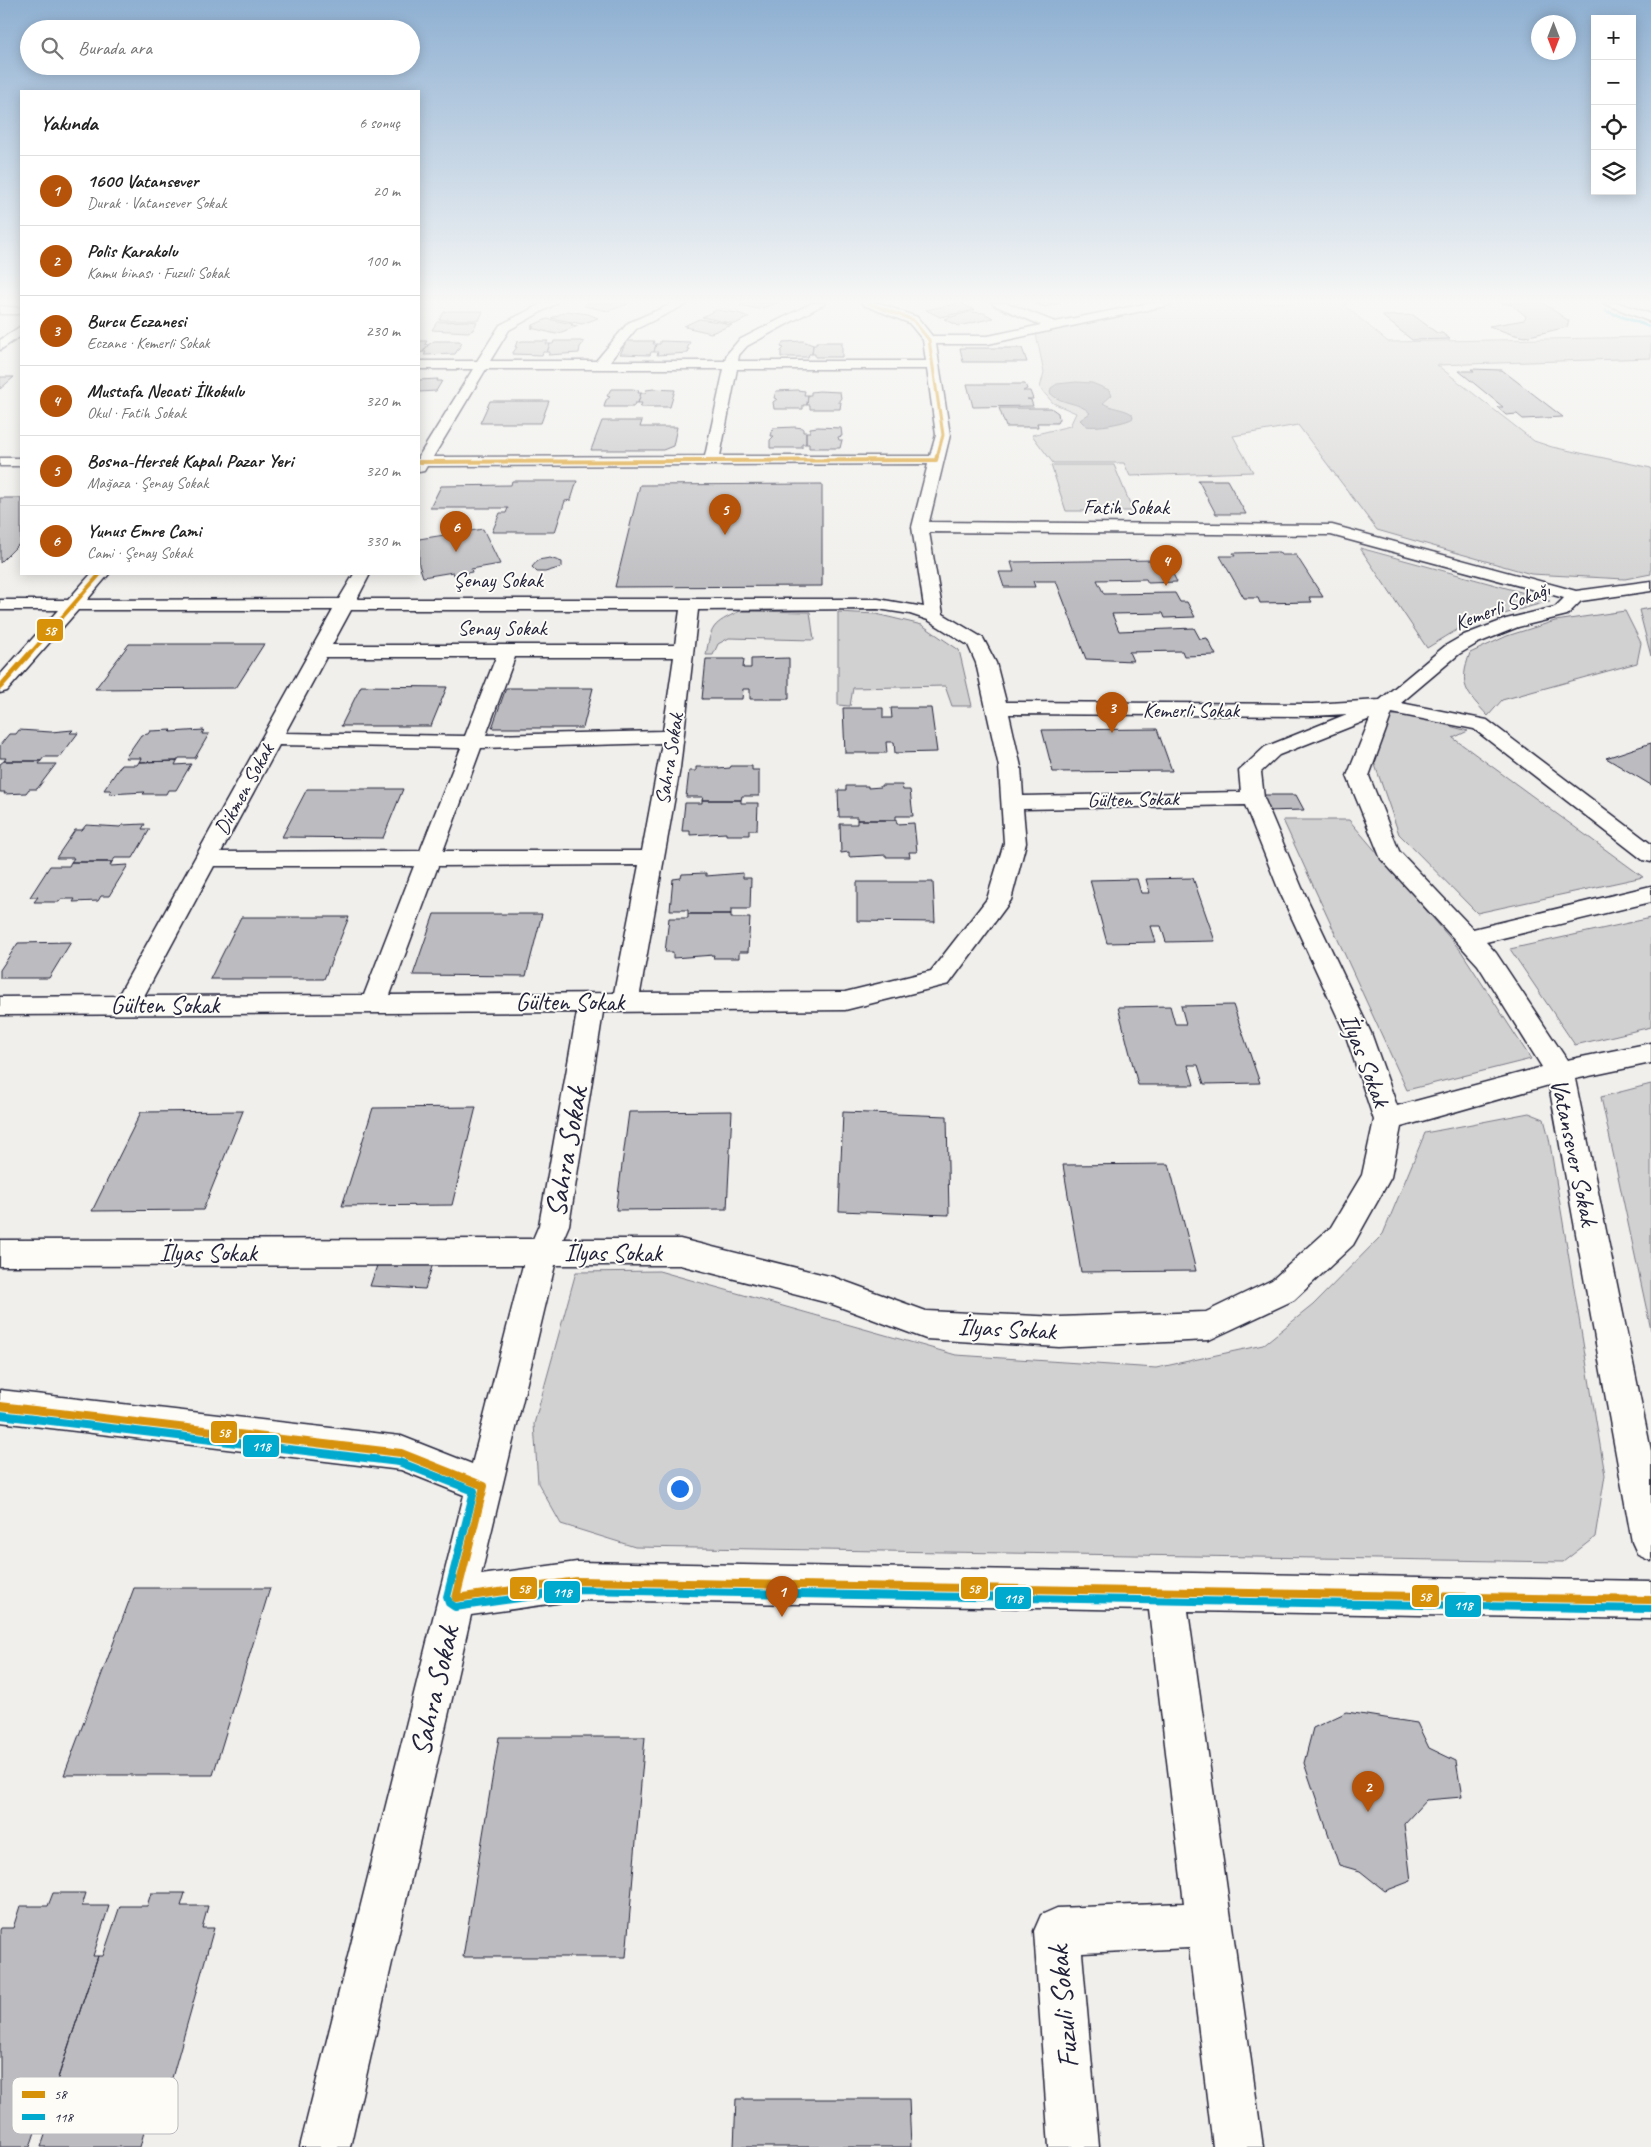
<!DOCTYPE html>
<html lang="tr">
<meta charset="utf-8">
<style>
:root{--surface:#fff;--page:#f6f6f6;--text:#222;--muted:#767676;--line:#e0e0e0;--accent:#b45309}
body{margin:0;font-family:Caveat,sans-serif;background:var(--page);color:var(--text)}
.controls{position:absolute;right:15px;top:15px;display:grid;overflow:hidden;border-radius:0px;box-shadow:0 2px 12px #0003}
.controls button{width:45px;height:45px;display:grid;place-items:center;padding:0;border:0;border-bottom:1px solid var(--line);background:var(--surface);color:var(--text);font:25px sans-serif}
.compass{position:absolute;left:1531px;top:15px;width:45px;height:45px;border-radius:50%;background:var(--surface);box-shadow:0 2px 12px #0003;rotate:180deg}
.you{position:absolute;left:679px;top:1488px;width:18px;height:18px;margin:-12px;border:4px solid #fff;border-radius:50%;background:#1a73e8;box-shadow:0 0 0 8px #1a73e833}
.badge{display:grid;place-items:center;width:32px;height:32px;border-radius:50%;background:var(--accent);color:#fff;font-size:16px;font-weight:700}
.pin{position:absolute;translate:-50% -41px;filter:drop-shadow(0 1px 2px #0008)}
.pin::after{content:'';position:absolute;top:26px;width:18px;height:15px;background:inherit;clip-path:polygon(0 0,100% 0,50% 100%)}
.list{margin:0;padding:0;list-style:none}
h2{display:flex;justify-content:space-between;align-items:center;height:65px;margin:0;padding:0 20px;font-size:21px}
h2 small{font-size:16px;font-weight:400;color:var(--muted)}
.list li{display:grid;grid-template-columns:32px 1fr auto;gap:15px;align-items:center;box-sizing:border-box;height:70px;padding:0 20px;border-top:1px solid var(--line)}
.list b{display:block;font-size:19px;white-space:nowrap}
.list p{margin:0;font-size:16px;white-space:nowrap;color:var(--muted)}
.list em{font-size:16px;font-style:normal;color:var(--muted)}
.icon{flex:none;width:28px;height:28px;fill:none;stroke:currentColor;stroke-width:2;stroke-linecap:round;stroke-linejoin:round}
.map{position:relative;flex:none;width:1651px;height:2147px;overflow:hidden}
.search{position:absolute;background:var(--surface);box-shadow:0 2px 12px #0003;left:20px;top:20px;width:400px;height:55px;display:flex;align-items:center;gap:12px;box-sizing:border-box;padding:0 18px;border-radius:28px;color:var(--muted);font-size:19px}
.panel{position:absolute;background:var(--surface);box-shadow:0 2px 12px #0003;left:20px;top:90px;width:400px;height:485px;border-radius:0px}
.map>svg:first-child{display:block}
.green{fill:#d2d1d1;stroke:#7a7a86}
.water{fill:#a9a9b0;stroke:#737381}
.building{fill:#bcbcc0;stroke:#22223b}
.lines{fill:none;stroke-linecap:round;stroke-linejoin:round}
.minor-casing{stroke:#22223b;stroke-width:3}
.tertiary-casing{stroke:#22223b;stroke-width:3}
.minor{fill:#fdfcf7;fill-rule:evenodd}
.tertiary{fill:#fdfcf7;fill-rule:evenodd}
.bus-1-far3-casing{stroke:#fdfcf7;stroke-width:5}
.bus-1-far2-casing{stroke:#fdfcf7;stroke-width:6}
.bus-1-far1-casing{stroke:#fdfcf7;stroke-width:8}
.bus-1-casing{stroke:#fdfcf7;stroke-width:12}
.bus-2-far1-casing{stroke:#fdfcf7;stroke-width:5}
.bus-2-casing{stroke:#fdfcf7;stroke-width:12}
.bus-1-far3{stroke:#d79209;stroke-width:3}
.bus-1-far2{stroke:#d79209;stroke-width:4}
.bus-1-far1{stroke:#d79209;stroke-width:5}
.bus-1{stroke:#d79209;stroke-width:8}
.bus-2-far1{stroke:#00a9ce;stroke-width:3}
.bus-2{stroke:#00a9ce;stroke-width:8}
.labels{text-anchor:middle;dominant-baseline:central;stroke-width:4;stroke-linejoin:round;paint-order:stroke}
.far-street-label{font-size:21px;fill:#22223b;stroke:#fdfcf7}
.street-label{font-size:25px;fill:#22223b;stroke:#fdfcf7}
.near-street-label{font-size:30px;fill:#22223b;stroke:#fdfcf7}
.key{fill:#fdfcf7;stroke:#bbbbbf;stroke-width:1}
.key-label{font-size:14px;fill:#22223b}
.line-badge{stroke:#fdfcf7;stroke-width:2}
.badge-label{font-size:14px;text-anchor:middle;font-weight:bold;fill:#fff}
</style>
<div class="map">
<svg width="1651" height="2147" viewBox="0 0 1651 2147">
<rect width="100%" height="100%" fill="#f0efec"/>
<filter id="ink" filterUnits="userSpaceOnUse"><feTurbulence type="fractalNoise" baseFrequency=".02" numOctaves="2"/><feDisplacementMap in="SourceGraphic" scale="10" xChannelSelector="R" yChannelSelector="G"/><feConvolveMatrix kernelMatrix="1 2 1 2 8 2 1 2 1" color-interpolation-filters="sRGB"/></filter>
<g filter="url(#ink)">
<path class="green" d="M1185 303H1351L1344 305 1388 342 1651 337V358L1437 365 1534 441 1552 447 1651 468V574L1625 579 1531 574 1377 530 1298 425 1233 436 1253 472 1130 476 1124 463H1053L1032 435 1070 426 1076 413 1053 403 1040 388 1044 372 1036 334Z
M1051 465H1114L1133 511H1066Z
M1360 548 1543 598 1550 601 1465 625 1427 648Z
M1651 608V656L1639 610Z
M740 611 810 612 814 640 729 638 718 644 713 655H706C711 626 712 624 740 611Z
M1625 611 1641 643 1637 663 1502 700 1488 716C1466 692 1458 686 1470 653L1507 636 1555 621Z
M838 612 876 614 922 625 959 650 972 706H952L945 686 853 688 850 706 838 705Z
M1404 714 1468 731 1453 738 1643 877 1477 913 1399 834 1373 759 1388 716Z
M1283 820H1349L1461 951 1531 1059 1407 1090Z
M1651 918V1027L1575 1045 1510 949Z
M1651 1084V1330L1601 1097Z
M1529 1113 1544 1119 1549 1138 1605 1475 1595 1537 1563 1562 635 1547 561 1524 538 1483 534 1424 576 1272 659 1271 956 1355 1156 1368 1263 1345 1313 1305 1383 1234 1425 1133Z"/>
<path class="water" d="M1076 382 1092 383 1109 390 1112 395 1103 403C1112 409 1123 408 1132 414L1133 418C1126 423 1096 428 1086 426L1080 420 1090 413C1079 401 1061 405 1050 393L1051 388 1057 384Z"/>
<path class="building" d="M586 303H623L628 304 608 311 584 306Z
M744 303H777L759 309 740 305Z
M960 303 975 310 940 317 926 310Z
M1031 303H1061L1045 307Z
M1502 303H1543L1569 321 1567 327 1525 337 1511 334 1489 326 1524 320 1526 316 1512 305Z
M716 310 738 313 749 317 735 324 702 317Z
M449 311H480L483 312 479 320H439L444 312Z
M567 311 588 314 598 318 582 324 551 318Z
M969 312 984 313 993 318 959 326 944 319Z
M1413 315 1437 333H1442L1450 339 1412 340 1382 316Z
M547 319 573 324 571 325 578 326 556 334 531 328 534 327 531 326Z
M699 319 726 323 724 324 732 325 711 333 685 327 688 326H684Z
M469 321 477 322 473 330 468 332 432 330 437 322Z
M419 341H427L425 344 428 345 423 352 419 353Z
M434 341H459L462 343 455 354 424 355 426 352H423L428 345Z
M522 341H548L546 344H550L547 352H543L542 355 512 354 517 347H515L517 342Z
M554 341H580L584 342 580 347 579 353 548 355 550 352H547L550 344H553Z
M628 341H654L653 344H656L654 352H651L650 355 620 354 624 347H622L624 342Z
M660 341 690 342 687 349H689L688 353 657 355 658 352H654L656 344H660Z
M803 341 813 345 812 354H809L808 357H781V351L784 348 781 347 783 342Z
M816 342H842V357H815V354H812L813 345H816Z
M960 348H1022L1027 362H963Z
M1471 369 1502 370 1563 417 1523 419 1517 414 1506 415 1497 407H1503L1459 371H1474Z
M0 377H14L0 389Z
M438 379 437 381H442L436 391 419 392V380Z
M967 384H1025L1027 389 1023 391H1030L1033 399H1027L1031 400 1033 406 973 407Z
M611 389H632L639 390 638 393H641L638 403H635L633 407H604L606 400 610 397 607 396Z
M654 389 675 390 670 407H640L642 403H638L641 393H645L646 390Z
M797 390 805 391 804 395H808L807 405H803V409H774L773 402 777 399 774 398 776 391Z
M819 391 840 392 841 398 838 402H841L840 409H810V405H807L808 395H811V392Z
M490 401H549L541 423H480Z
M999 408H1051L1058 413 1059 419 1057 423H1037L1038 427H1006Z
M602 421H642L640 427H677L673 446 663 450H591Z
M795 427 803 428V432H806V444H802V448H770V440L774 436H771L773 428Z
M818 427 841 428 842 436 838 437 839 440H842L840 448H809V444H806V432H810V428Z
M1198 480H1227L1246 514H1216Z
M512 481H577L571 500 565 501 555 532H492L500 513H506L508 508H430L441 486 511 485Z
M822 484V586L615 587 640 485Z
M0 498H21V542L0 563Z
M483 529 500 564 471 569 472 572 454 575 453 572 423 577 419 565V539Z
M1279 552 1281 555H1296L1323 597H1309L1312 602 1260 603 1258 598H1244L1220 556H1235L1233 553Z
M550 558 562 562V567L545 572H537L532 567 538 560Z
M1158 560 1163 568H1170L1177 582 1148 583 1146 579 1097 580 1104 594 1175 593 1180 602H1187L1195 617 1165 618 1163 613 1112 614 1119 631 1194 628 1200 639 1207 638 1216 655 1184 656 1182 651 1129 652 1133 661 1086 659 1056 581H1033L1035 587H1004L999 572H1014L1011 562Z
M129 644H264L236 688 95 689Z
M789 658V699H750V689H743L742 699H702L706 659H744L743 668H751V659Z
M361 686 447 687 431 726H341Z
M506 688H593L583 728H492Z
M843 708H883V718H892L891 708H931L937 752 895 753 894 742H886L887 753H845Z
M1157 729 1172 771 1053 772 1042 730Z
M19 730 51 732 73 730 70 733H78L60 757H44L41 761H4L6 758H0V745L9 734H16Z
M172 730 170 732 204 730 202 734H209L195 758H179L177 761 139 762 141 758H125L141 735 148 734 150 731Z
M1651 743V785L1606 758Z
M4 761H41L39 764H56L37 789H29L26 793 4 794 5 792H0V764Z
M177 761 175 765 191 764 176 790H168L166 794H143L145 792 109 794 111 790H104L121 765H137L139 762Z
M731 766H752V770H759V796H742L741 800H702L703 797H686L689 771H696V767H718V769L730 768Z
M881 785H902L903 790H910L913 816H896V820H857V817H839L838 790H846V786H868V788L881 787Z
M307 789H403L383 838 282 837Z
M1256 795H1296L1304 810 1264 811Z
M702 800H741V803H758L757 830H749V835H726V833L690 835V831H682L685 803H702Z
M857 820H896L897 824 914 823 917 852H909L910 857H886V855L849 857V852L841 853 840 824H857Z
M145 824 142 829H150L133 858H115L112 862H71L74 858H56L75 830H82L86 825 120 827 122 825Z
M71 862H112L110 866 128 865 109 896H101L98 901 73 902 75 899H61L59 902H34L38 897H30L50 866H69Z
M706 873V876L743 873V878H751L750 909H731V914H688V910H670L673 879 681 878 682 874Z
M1193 878 1215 941 1166 942 1161 926H1151L1156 942 1107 943 1090 880 1137 879 1141 893H1150L1146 879Z
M857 882H933L935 922 857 921Z
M434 914H542L526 976 413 975Z
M688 914H731V918H750L748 952H739V958H713L714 955 673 958V952H665L669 918H688Z
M241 917H349L324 979H210Z
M71 942 49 978H0V970L18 943Z
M1233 1005 1260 1083 1204 1084 1198 1065H1188L1194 1085H1138L1118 1007 1170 1006 1175 1024H1186L1181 1006Z
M476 1107 452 1205 342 1206 373 1108Z
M243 1111 203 1210 92 1211 141 1112Z
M732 1111 727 1209 616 1210 629 1112Z
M843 1112 947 1116 949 1215 839 1211Z
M1169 1164 1196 1271 1081 1272 1063 1165Z
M381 1254 435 1257 425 1289 370 1286Z
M134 1588H270L213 1775H64Z
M1347 1712 1417 1723 1429 1748 1456 1761 1462 1797 1426 1800 1404 1824 1411 1881 1385 1891 1360 1871 1339 1865 1304 1763 1313 1728Z
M499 1737H645L626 1957H463Z
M53 1893H86L82 1906H109L93 1956H98L55 2087H50L30 2147H0V1930L1 1928H13L20 1906H48Z
M151 1893H185L181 1906H208L202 1928H214L160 2121H147L140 2147H41L61 2087H55L98 1956H103L120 1906H147Z
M736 2099H909L911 2147H734Z"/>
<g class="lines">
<g class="minor-casing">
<path id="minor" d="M543 303H557L509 330 490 361H596L628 323 674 303H689L636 329 610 361H725L727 354 739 340 812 303H826L747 346 739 355 738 361H926L923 340 909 323 864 305 862 303H878L917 317 932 336H988L1041 325 994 305 992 303H1007L1055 322 1150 303H1171L1165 306 988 344H936L950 435 929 522 1332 525 1576 591 1651 581V591L1581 601 1567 615 1518 627 1478 643 1459 654 1401 703 1487 720 1651 844V862L1643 860 1474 729 1392 713 1369 776 1399 851 1473 929 1651 886V902L1486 942 1496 953 1567 1060 1651 1043V1063L1575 1079 1651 1451V1561L1638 1555 1632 1542 1549 1085 1401 1127 1391 1177 1353 1245 1294 1300 1209 1340 1059 1347 926 1339 832 1304 680 1265H555L481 1575 577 1562 1651 1581V1619L1188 1611 1263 2147H1213L1189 1948 1082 1953 1099 2147H1049L1034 1931 1041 1915 1057 1908 1184 1903 1149 1610 577 1600 471 1615 350 2147H300L464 1495 401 1470 0 1422V1390L401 1436 472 1464 523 1265 0 1266V1240L533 1239 539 1225 577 1012 0 1015V997L118 996 333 610H78L7 691 0 693V675L58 610H0V600H68L91 574H109L87 600 339 599 354 574H370L357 599H878L924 607 912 527 928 464 427 466 424 471 419 472V456L473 369H419V361H477L500 325ZM486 369H724L705 456 433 457ZM737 369H927L936 435 930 456H720ZM929 532 1331 535 1564 598 1555 607 1506 619 1464 635 1445 646 1380 700 1312 704 1006 702 996 663 983 638 943 614ZM878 609 910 614 928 620 968 645 976 663 999 767 1004 843 987 899 931 971 845 992 640 993 680 768 698 610ZM351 610H680L675 645H332ZM326 657H496L465 736 285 733ZM515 657H674L663 731 486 735ZM1009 714 1312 716 1347 714 1265 747 1239 771 1241 792 1023 796 1021 767ZM1370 719 1347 776 1381 859 1478 965 1542 1067 1397 1106 1371 1033 1302 888 1264 798 1261 772 1279 755ZM662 743 642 851H443L481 748ZM279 745 461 748 420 851 221 852ZM1245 805 1278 888 1345 1033 1374 1120 1362 1175 1331 1227 1272 1280 1206 1312 1059 1317 926 1311 833 1277 680 1239H563L569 1225 603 1012 845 1010 949 984 1011 900 1026 843 1023 809ZM639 865 614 993 390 995 438 866ZM214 866H414L364 995 144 996Z
M0 306 21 308V314H0Z
M0 458H21V466H0Z"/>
</g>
<g class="tertiary-casing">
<path id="tertiary" d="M1603 303H1619L1651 314V322Z
M21 326V336L0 350V340Z"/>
</g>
<use href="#minor" class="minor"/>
<use href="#tertiary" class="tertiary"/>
<g class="bus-1-far3-casing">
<path id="bus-1-far3" d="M868 303 913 320 929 340 943 435 937 457"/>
</g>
<g class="bus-1-far2-casing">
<path id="bus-1-far2" d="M419 462 936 460 937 456
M30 654 100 574"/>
</g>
<g class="bus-1-far1-casing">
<path id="bus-1-far1" d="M0 687 31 652"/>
</g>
<g class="bus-1-casing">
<path id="bus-1" d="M0 1406 401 1453 484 1486 456 1598 577 1581 1651 1600"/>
</g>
<g class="bus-2-far1-casing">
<path id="bus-2-far1" d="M1606 311 1648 326"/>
</g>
<g class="bus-2-casing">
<path id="bus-2" d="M0 1415 399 1462 474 1491 447 1597 449 1603 455 1607 578 1590 1651 1609"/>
</g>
<use href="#bus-1-far3" class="bus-1-far3"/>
<use href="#bus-1-far2" class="bus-1-far2"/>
<use href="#bus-1-far1" class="bus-1-far1"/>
<use href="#bus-1" class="bus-1"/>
<use href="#bus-2-far1" class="bus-2-far1"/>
<use href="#bus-2" class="bus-2"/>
</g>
</g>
<linearGradient id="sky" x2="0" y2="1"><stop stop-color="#8fb0d2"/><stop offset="0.5" stop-color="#f8f8f6"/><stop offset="1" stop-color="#f8f8f6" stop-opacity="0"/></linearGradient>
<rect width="1651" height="603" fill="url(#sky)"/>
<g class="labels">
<g class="far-street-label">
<text x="1126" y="507">Fatih Sokak</text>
<text x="498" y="580">Şenay Sokak</text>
<text transform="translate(1502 606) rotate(-21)">Kemerli Sokağı</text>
<text x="502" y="628">Senay Sokak</text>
<text x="1191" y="710">Kemerli Sokak</text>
<text transform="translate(669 759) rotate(-81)">Sahra Sokak</text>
<text transform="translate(244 789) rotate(-61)">Dikmen Sokak</text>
<text transform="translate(1133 799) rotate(-1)">Gülten Sokak</text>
</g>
<g class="street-label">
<text x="570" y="1002">Gülten Sokak</text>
<text x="165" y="1005">Gülten Sokak</text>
<text transform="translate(1365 1060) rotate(69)">İlyas Sokak</text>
<text transform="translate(1574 1152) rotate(78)">Vatansever Sokak</text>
<text x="208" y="1253">İlyas Sokak</text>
<text x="613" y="1253">İlyas Sokak</text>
<text transform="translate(1007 1329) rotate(3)">İlyas Sokak</text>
</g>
<g class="near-street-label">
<text transform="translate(566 1152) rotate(-80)">Sahra Sokak</text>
<text transform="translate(434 1691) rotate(-77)">Sahra Sokak</text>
<text transform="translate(1063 2007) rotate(-95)">Fuzuli Sokak</text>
</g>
</g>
<rect x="12" y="2077" width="166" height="57" rx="8" class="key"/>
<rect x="22" y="2091" width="23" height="7" fill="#d79209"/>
<rect x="22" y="2114" width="23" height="6" fill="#00a9ce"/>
<g class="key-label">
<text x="54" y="2099">58</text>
<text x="54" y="2122">118</text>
</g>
<g class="line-badge">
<rect x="36" y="618" width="28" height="24" rx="5" fill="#d79209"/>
<rect x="210" y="1420" width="28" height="24" rx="5" fill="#d79209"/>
<rect x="242" y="1434" width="38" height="24" rx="5" fill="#00a9ce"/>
<rect x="960" y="1576" width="29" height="24" rx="5" fill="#d79209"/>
<rect x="509" y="1576" width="29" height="24" rx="5" fill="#d79209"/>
<rect x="543" y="1580" width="38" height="24" rx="5" fill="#00a9ce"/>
<rect x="1411" y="1584" width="29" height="24" rx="5" fill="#d79209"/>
<rect x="994" y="1586" width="38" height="24" rx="5" fill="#00a9ce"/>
<rect x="1444" y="1594" width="38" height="24" rx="5" fill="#00a9ce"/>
</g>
<g class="badge-label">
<text x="50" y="635">58</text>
<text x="224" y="1437">58</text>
<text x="261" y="1451">118</text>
<text x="974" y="1593">58</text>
<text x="524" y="1593">58</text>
<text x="562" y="1597">118</text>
<text x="1425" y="1601">58</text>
<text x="1013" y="1603">118</text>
<text x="1463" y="1610">118</text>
</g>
</svg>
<div class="controls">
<button>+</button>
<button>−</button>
<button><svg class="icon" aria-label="locate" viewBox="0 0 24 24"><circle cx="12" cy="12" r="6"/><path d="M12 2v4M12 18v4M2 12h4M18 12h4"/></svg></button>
<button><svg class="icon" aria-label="layers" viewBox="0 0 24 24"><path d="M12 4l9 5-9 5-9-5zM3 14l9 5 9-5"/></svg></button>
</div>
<svg class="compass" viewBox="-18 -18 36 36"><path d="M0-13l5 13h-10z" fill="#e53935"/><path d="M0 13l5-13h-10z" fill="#767676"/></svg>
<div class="you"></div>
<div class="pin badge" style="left:782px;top:1617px">1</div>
<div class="pin badge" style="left:1368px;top:1812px">2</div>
<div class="pin badge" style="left:1112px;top:733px">3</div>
<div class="pin badge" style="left:1166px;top:586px">4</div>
<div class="pin badge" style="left:725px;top:535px">5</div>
<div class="pin badge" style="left:456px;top:552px">6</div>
<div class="search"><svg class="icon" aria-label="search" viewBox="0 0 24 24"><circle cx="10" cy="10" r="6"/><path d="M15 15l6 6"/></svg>Burada ara</div>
<section class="panel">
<h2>Yakında<small>6 sonuç</small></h2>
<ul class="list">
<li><span class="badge">1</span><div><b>1600 Vatansever</b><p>Durak · Vatansever Sokak</p></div><em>20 m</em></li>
<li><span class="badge">2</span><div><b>Polis Karakolu</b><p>Kamu binası · Fuzuli Sokak</p></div><em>100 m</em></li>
<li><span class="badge">3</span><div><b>Burcu Eczanesi</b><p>Eczane · Kemerli Sokak</p></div><em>230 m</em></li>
<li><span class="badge">4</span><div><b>Mustafa Necati İlkokulu</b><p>Okul · Fatih Sokak</p></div><em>320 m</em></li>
<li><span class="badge">5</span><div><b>Bosna-Hersek Kapalı Pazar Yeri</b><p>Mağaza · Şenay Sokak</p></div><em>320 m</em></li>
<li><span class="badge">6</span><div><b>Yunus Emre Cami</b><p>Cami · Şenay Sokak</p></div><em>330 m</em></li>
</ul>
</section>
</div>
